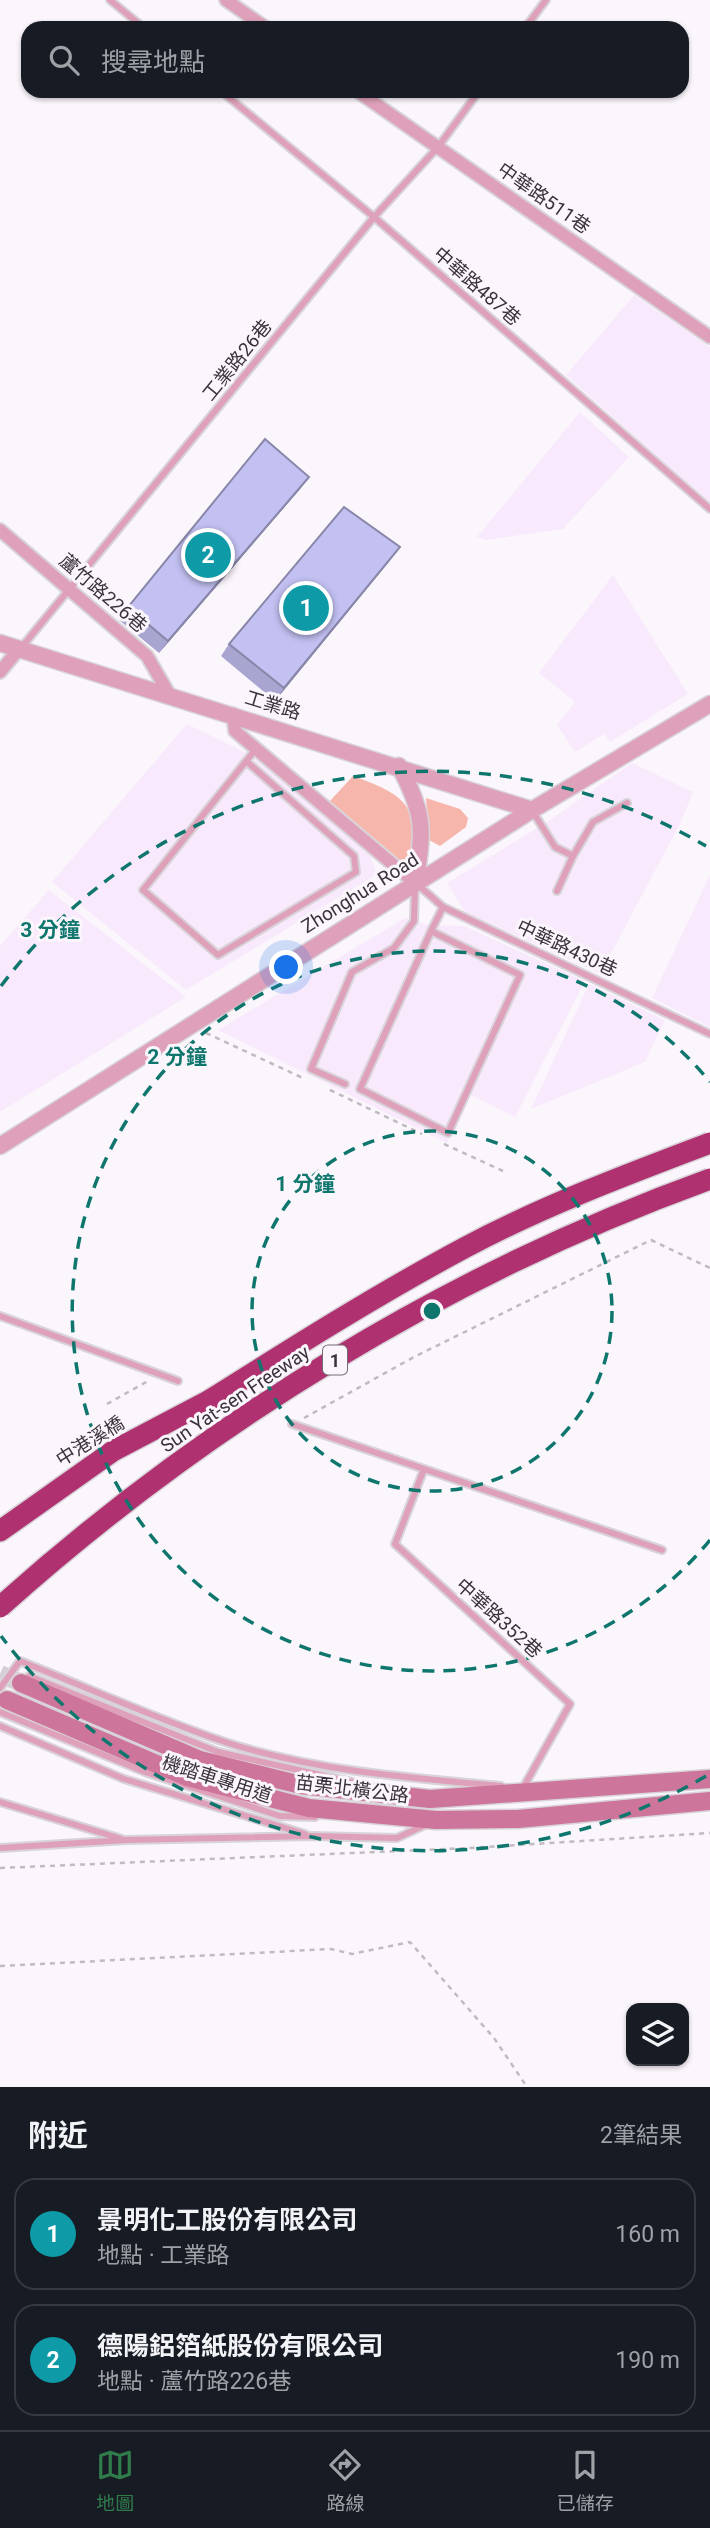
<!DOCTYPE html>
<html lang="zh-TW">
<meta charset="utf-8">
<style>
:root{--surface:#171b24;--page:#20242c;--text:#f1f3f6;--muted:#9ea1a6;--line:#363941;--accent:#307c4b}
body{margin:0;font-family:Roboto,"Noto Sans TC",sans-serif;background:var(--page);color:var(--text)}
.controls{position:absolute;right:21px;bottom:21px;display:grid;overflow:hidden;border-radius:14px;box-shadow:0 2px 5px #0004}
.controls button{width:63px;height:63px;display:grid;place-items:center;padding:0;border:0;border-bottom:2px solid var(--line);background:var(--surface);color:var(--text);font:35px sans-serif}
.you{position:absolute;left:287px;top:968px;width:24px;height:24px;margin:-18px;border:5px solid #fff;border-radius:50%;background:#1a73e8;box-shadow:0 0 0 10px #1a73e833}
.badge{display:grid;place-items:center;width:46px;height:46px;border-radius:50%;background:var(--accent);color:#fff;font-size:23px;font-weight:700}
.pin{position:absolute;translate:-50% -50%;border:4px solid #fff;box-shadow:0 2px 7px #0006}
.list{margin:0;padding:0;list-style:none}
h2{display:flex;justify-content:space-between;align-items:center;height:91px;margin:0;padding:0 28px;font-size:30px}
h2 small{font-size:23px;font-weight:400;color:var(--muted)}
.list li{display:grid;grid-template-columns:46px 1fr auto;gap:21px;align-items:center;box-sizing:border-box;height:112px;margin:0 14px 14px;padding:0 14px;border:2px solid var(--line);border-radius:21px}
.list b{display:block;font-size:26px;white-space:nowrap}
.list p{margin:0;font-size:23px;white-space:nowrap;color:var(--muted)}
.list em{font-size:23px;font-style:normal;color:var(--muted)}
.icon{flex:none;width:38px;height:38px;fill:none;stroke:currentColor;stroke-width:2;stroke-linecap:round;stroke-linejoin:round}
.map{position:relative;flex:none;width:710px;height:2087px;overflow:hidden}
.search{position:absolute;background:var(--surface);box-shadow:0 2px 5px #0004;left:21px;right:21px;top:21px;height:77px;display:flex;align-items:center;gap:18px;box-sizing:border-box;padding:0 24px;border-radius:21px;color:var(--muted);font-size:26px}
.sheet{height:343px;background:var(--surface)}
nav{display:flex;justify-content:space-around;align-items:center;box-sizing:border-box;height:98px;border-top:2px solid var(--line);background:var(--surface);font-size:19px;color:var(--muted)}
nav a{display:grid;justify-items:center;gap:4px}
nav .on{color:var(--accent)}
.map>svg:first-child{display:block}
.built{fill:#f9e9fc}
.green{fill:#f6b6ac}
.lines{fill:none;stroke-linecap:round;stroke-linejoin:round}
.secondary-tunnel{stroke:#d4cfd6;stroke-width:18;stroke-dasharray:18 9;stroke-linecap:butt}
.service-casing{stroke:#d8d3d9;stroke-width:10}
.minor-casing{stroke:#d8d3d9;stroke-width:16}
.tertiary-casing{stroke:#d8d3d9;stroke-width:19}
.secondary-casing{stroke:#d8d3d9;stroke-width:21}
.motorway-casing{stroke:#d8d3d9;stroke-width:24}
.path{stroke:#c0bac1;stroke-width:2.5;stroke-dasharray:5 5;stroke-linecap:butt}
.service{stroke:#dea1b9;stroke-width:6}
.minor{stroke:#dea1b9;stroke-width:12}
.tertiary{stroke:#dea1b9;stroke-width:16}
.secondary{stroke:#cd759a;stroke-width:18}
.motorway{stroke:#b03170;stroke-width:21}
.motorway-bridge-casing{stroke:#d8d3d9;stroke-width:24;stroke-linecap:butt}
.motorway-bridge{stroke:#b03170;stroke-width:21}
.wall{fill:#a8a6d0}
.shaded-wall{fill:#8887a9}
.building{fill:#c3c1f2;stroke:#8887a9;stroke-width:2}
.ring{fill:none;stroke:#0f766e;stroke-width:3.5;stroke-dasharray:12 9}
.labels{text-anchor:middle;dominant-baseline:central;stroke-width:6;stroke-linejoin:round;paint-order:stroke}
.shield{fill:#fbf6fc;stroke:#746d76;stroke-width:2}
.shield-label{font-size:18px;font-weight:bold;fill:#3a323c}
.street-label{font-size:19px;fill:#3a323c;stroke:#fbf6fc}
.centre{fill:#0f766e;stroke:#fbf6fc;stroke-width:3.5}
.ring-label{font-size:21px;text-anchor:middle;font-weight:bold;fill:#0f766e;stroke:#fbf6fc;stroke-width:6;stroke-linejoin:round;paint-order:stroke}
</style>
<div class="map">
<svg width="710" height="2087" viewBox="0 0 710 2087">
<rect width="100%" height="100%" fill="#fbf6fc"/>
<path class="built" d="M634 295 710 347V504L566 375Z
M580 412 629 457 563 529 486 540 477 537Z
M613 575 688 694 610 742 604 734 575 752 557 725 575 702 539 673Z
M187 724 251 755 369 853 377 874 186 990 52 882Z
M632 763 693 792 681 822 600 974 465 912 447 883 547 822Z
M710 875V1027L652 998Z
M49 890 186 997 0 1112V946Z
M405 918 429 925 464 926 585 981 515 1117 471 1095 447 1143 218 1030Z
M589 984 665 1020 645 1062 531 1109Z"/>
<path class="green" d="M353 776C407 795 423 808 408 867L330 801Z
M426 798 460 809 468 818 466 827 440 846 429 840Z"/>
<g class="lines">
<path class="secondary-tunnel" d="M0 1674 21 1683"/>
<g class="service-casing">
<path id="service" d="M110 0 144 28
M525 28 546 0
M221 91 374 217 710 509
M21 648 374 217 438 147 479 91
M246 761 354 856 356 872 218 955 143 890 251 755 256 749
M533 812 555 847 573 856 557 891
M573 856 593 822 627 803
M417 884 443 907 710 1034
M431 931 520 975 448 1133 360 1089 431 931 443 907
M345 1084 311 1069 352 972 394 948 414 921 415 885
M0 1316 178 1381
M292 1424 662 1550
M424 1469 395 1544 570 1704 523 1788
M29 1676 218 1752 356 1783
M0 1688 20 1661C89 1688 158 1720 228 1743 316 1771 411 1778 501 1786
M0 1712 145 1772 280 1816 315 1817
M0 1726 124 1779 305 1834
M0 1802 122 1839
M0 1848 126 1840 311 1836 397 1838 425 1825"/>
</g>
<g class="minor-casing">
<path id="minor" d="M226 0 266 28
M357 91 710 337
M0 530 147 656 169 694
M0 672 19 649
M233 714 235 731 415 883"/>
</g>
<g class="tertiary-casing">
<path id="tertiary" d="M0 643 532 810
M399 766C425 814 424 830 415 883
M0 1146 532 810 710 704"/>
</g>
<g class="secondary-casing">
<path id="secondary" d="M21 1683 200 1760 301 1785 430 1799 710 1779
M7 1700 187 1777 309 1808 436 1820 518 1819 710 1801"/>
</g>
<g class="motorway-casing">
<path id="motorway" d="M0 1531 113 1451 210 1400"/>
</g>
<path class="path" d="M206 1033 305 1079
M330 1090 422 1134
M444 1144 503 1171
M107 1404 148 1381
M304 1418 414 1357 651 1240 710 1268
M0 1868 470 1848 710 1833
M0 1966 331 1949 352 1954 410 1942 494 2038 527 2087"/>
<use href="#service" class="service"/>
<use href="#minor" class="minor"/>
<use href="#tertiary" class="tertiary"/>
<use href="#secondary" class="secondary"/>
<use href="#motorway" class="motorway"/>
<g class="motorway-bridge-casing">
<path id="motorway-bridge" d="M210 1400C294 1347 378 1294 466 1247 543 1206 628 1174 710 1143
M0 1607C205 1423 450 1273 710 1179"/>
</g>
<use href="#motorway-bridge" class="motorway-bridge"/>
</g>
<path class="wall" d="M300 489 159 653 119 620 128 607Z
M391 559 275 701 221 656 229 644Z"/>
<path class="shaded-wall" d="M309 477 300 489 159 653 168 641Z
M400 547 391 559 275 701 284 688Z"/>
<path class="building" d="M265 439 309 477 168 641 128 607Z
M344 507 400 547 284 688 229 644Z"/>
<g class="ring">
<circle cx="432" cy="1311" r="180"/>
<path d="M710 1540A360 360 0 1 1 710 1082"/>
<path d="M706 1776A540 540 0 0 1 1 1636M1 986A540 540 0 0 1 706 846"/>
</g>
<g class="labels">
<rect class="shield" x="323" y="1345.5" width="24" height="29" rx="5"/>
<g class="shield-label">
<text x="335" y="1360">1</text>
</g>
<g class="street-label">
<text transform="translate(544 198) rotate(35)">中華路511巷</text>
<text transform="translate(477 286) rotate(41)">中華路487巷</text>
<text transform="translate(237 360) rotate(-51)">工業路26巷</text>
<text transform="translate(103 593) rotate(41)">蘆竹路226巷</text>
<text transform="translate(273 705) rotate(17)">工業路</text>
<text transform="translate(360 893) rotate(-32)">Zhonghua Road</text>
<text transform="translate(567 948) rotate(25)">中華路430巷</text>
<text transform="translate(235 1399) rotate(-34)">Sun Yat-sen Freeway</text>
<text transform="translate(90 1441) rotate(-32)">中港溪橋</text>
<text transform="translate(499 1618) rotate(42)">中華路352巷</text>
<text transform="translate(217 1779) rotate(18)">機踏車專用道</text>
<text transform="translate(352 1789) rotate(7)">苗栗北橫公路</text>
</g>
</g>
<circle cx="432" cy="1311" r="10" class="centre"/>
<g class="ring-label">
<text x="50" y="937">3 分鐘</text>
<text x="177" y="1064">2 分鐘</text>
<text x="305" y="1191">1 分鐘</text>
</g>
</svg>
<div class="controls">
<button><svg class="icon" aria-label="layers" viewBox="0 0 24 24"><path d="M12 4l9 5-9 5-9-5zM3 14l9 5 9-5"/></svg></button>
</div>
<div class="you"></div>
<div class="pin badge" style="left:306px;top:608px;background:#0f9aa8">1</div>
<div class="pin badge" style="left:208px;top:555px;background:#0f9aa8">2</div>
<div class="search"><svg class="icon" aria-label="search" viewBox="0 0 24 24"><circle cx="10" cy="10" r="6"/><path d="M15 15l6 6"/></svg>搜尋地點</div>
</div>
<section class="sheet">
<h2>附近<small>2筆結果</small></h2>
<ul class="list">
<li><span class="badge" style="background:#0f9aa8">1</span><div><b>景明化工股份有限公司</b><p>地點 · 工業路</p></div><em>160 m</em></li>
<li><span class="badge" style="background:#0f9aa8">2</span><div><b>德陽鋁箔紙股份有限公司</b><p>地點 · 蘆竹路226巷</p></div><em>190 m</em></li>
</ul>
</section>
<nav>
<a class="on"><svg class="icon" aria-label="map" viewBox="0 0 24 24"><path d="M3 6l6-2 6 2 6-2v14l-6 2-6-2-6 2zM9 4v14M15 6v14"/></svg>地圖</a>
<a><svg class="icon" aria-label="directions" viewBox="0 0 24 24"><path d="M12 3l9 9-9 9-9-9zM9 14v-3h6M13 9l2 2-2 2"/></svg>路線</a>
<a><svg class="icon" aria-label="saved" viewBox="0 0 24 24"><path d="M7 4h10v16l-5-4-5 4z"/></svg>已儲存</a>
</nav>
